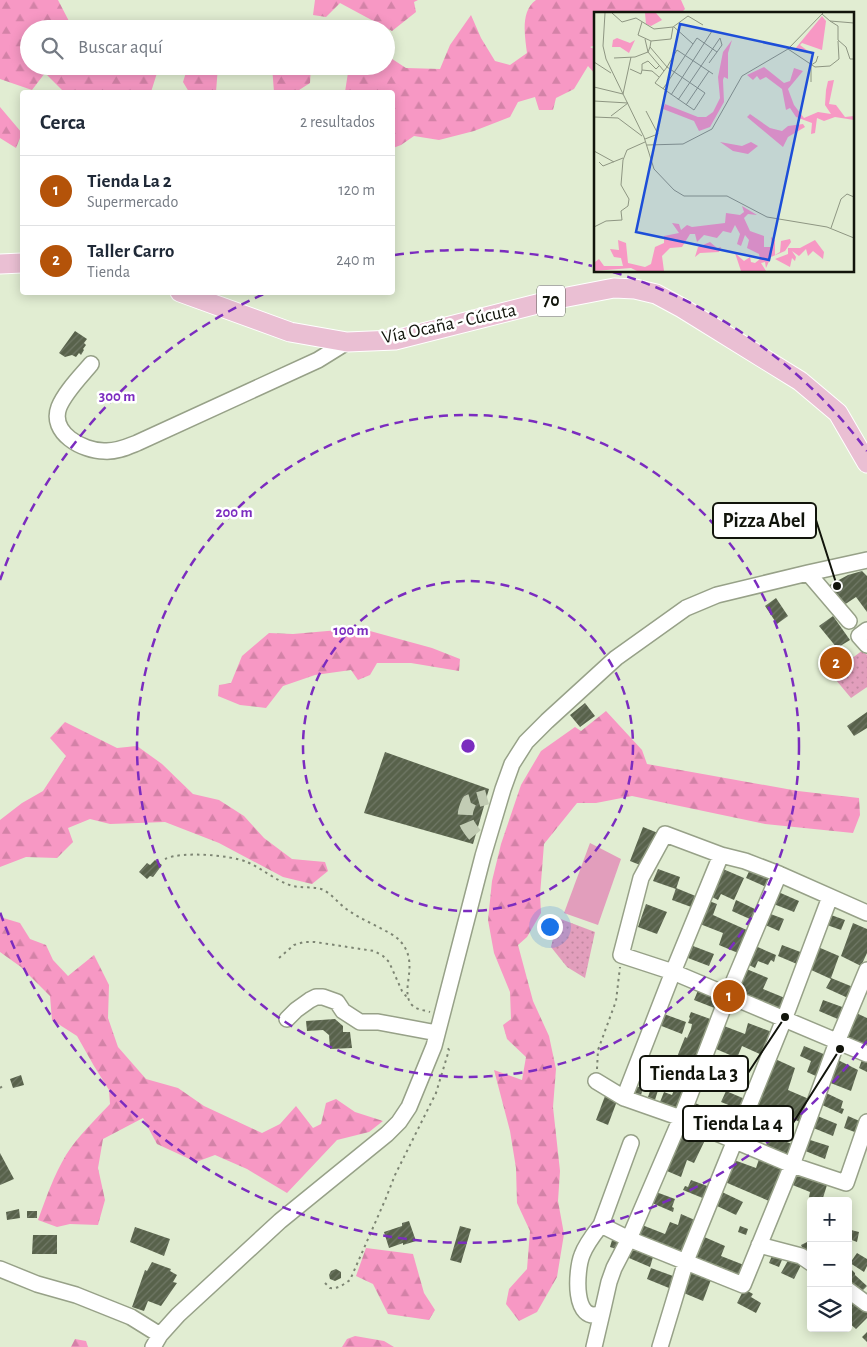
<!DOCTYPE html>
<html lang="es">
<meta charset="utf-8">
<style>
:root{--surface:#fff;--page:#f6f6f7;--text:#1f2937;--muted:#747a83;--line:#e0e1e3;--accent:#b45309}
body{margin:0;font-family:"Alegreya Sans",sans-serif;background:var(--page);color:var(--text)}
.controls{position:absolute;right:15px;bottom:15px;display:grid;overflow:hidden;border-radius:5px;box-shadow:0 2px 12px #0003}
.controls button{width:45px;height:45px;display:grid;place-items:center;padding:0;border:0;border-bottom:1px solid var(--line);background:var(--surface);color:var(--text);font:25px sans-serif}
.you{position:absolute;left:549px;top:926px;width:18px;height:18px;margin:-12px;border:4px solid #fff;border-radius:50%;background:#1a73e8;box-shadow:0 0 0 8px #1a73e833}
.badge{display:grid;place-items:center;width:32px;height:32px;border-radius:50%;background:var(--accent);color:#fff;font-size:16px;font-weight:700}
.pin{position:absolute;translate:-50% -50%;border:2px solid #fff;box-shadow:0 1px 5px #0006}
.list{margin:0;padding:0;list-style:none}
h2{display:flex;justify-content:space-between;align-items:center;height:65px;margin:0;padding:0 20px;font-size:21px}
h2 small{font-size:16px;font-weight:400;color:var(--muted)}
.list li{display:grid;grid-template-columns:32px 1fr auto;gap:15px;align-items:center;box-sizing:border-box;height:70px;padding:0 20px;border-top:1px solid var(--line)}
.list b{display:block;font-size:19px;white-space:nowrap}
.list p{margin:0;font-size:16px;white-space:nowrap;color:var(--muted)}
.list em{font-size:16px;font-style:normal;color:var(--muted)}
.icon{flex:none;width:28px;height:28px;fill:none;stroke:currentColor;stroke-width:2;stroke-linecap:round;stroke-linejoin:round}
.map{position:relative;flex:none;width:867px;height:1347px;overflow:hidden}
.search{position:absolute;background:var(--surface);box-shadow:0 2px 12px #0003;left:20px;top:20px;width:375px;height:55px;display:flex;align-items:center;gap:12px;box-sizing:border-box;padding:0 18px;border-radius:28px;color:var(--muted);font-size:19px}
.panel{position:absolute;background:var(--surface);box-shadow:0 2px 12px #0003;left:20px;top:90px;width:375px;height:205px;border-radius:5px}
.map>svg:first-child{display:block}
.grass{fill:url(#grass-dots)}
.forest{fill:url(#forest-firs)}
.garden{fill:#e29ebc}
.building{fill:url(#building-hatch)}
.lines{fill:none;stroke-linecap:round;stroke-linejoin:round}
.minor-tunnel{stroke:#c2ccb4;stroke-width:15;stroke-dasharray:15 8;stroke-linecap:butt}
.minor-casing{stroke:#97a188;stroke-width:18}
.major-casing{stroke:#fff;stroke-width:21}
.path{stroke:#7d8573;stroke-width:2;stroke-dasharray:2.5 4;stroke-linecap:butt}
.minor{stroke:#fff;stroke-width:15}
.major{stroke:#eabfd3;stroke-width:19}
.ring{fill:none;stroke:#7b2cbf;stroke-width:2.5;stroke-dasharray:9 6}
.labels{text-anchor:middle;dominant-baseline:central;stroke-width:5;stroke-linejoin:round;paint-order:stroke}
.shield{fill:#fff;stroke:#585a54;stroke-width:1}
.shield-label{font-size:18px;font-weight:bold;fill:#11140b}
.street-label{font-size:19px;fill:#11140b;stroke:#fff}
.inset-road{fill:none;stroke:#8e9682;stroke-width:1}
.view{fill:#1d4ed8;fill-opacity:0.15;stroke:#1d4ed8;stroke-width:2.5}
.inset-edge{fill:none;stroke:#11140b;stroke-width:2.5}
.centre{fill:#7b2cbf;stroke:#fff;stroke-width:2.5}
.ring-label{font-size:15px;text-anchor:middle;font-weight:bold;fill:#7b2cbf;stroke:#fff;stroke-width:5;stroke-linejoin:round;paint-order:stroke}
.leader{fill:none;stroke:#11140b;stroke-width:2}
.callout-dot{fill:#11140b;stroke:#fff;stroke-width:2}
.callout{fill:#fff;stroke:#11140b;stroke-width:2}
.callout-label{font-size:20px;text-anchor:middle;font-weight:bold;fill:#11140b}
</style>
<div class="map">
<svg width="867" height="1347" viewBox="0 0 867 1347">
<defs>
<pattern id="grass-dots" width="8" height="8" patternUnits="userSpaceOnUse" patternTransform="scale(1.25)"><rect width="8" height="8" fill="#e29ebc"/><path d="M2 2h.1M6 6h.1" fill="none" stroke="#c187a0" stroke-width="1.8" stroke-linecap="round"/></pattern>
<pattern id="forest-firs" width="22" height="20" patternUnits="userSpaceOnUse" patternTransform="scale(1.25)"><rect width="22" height="20" fill="#f798c4"/><path d="M5 1l3.5 6h-7zM16 11l3.5 6h-7z" fill="#d382a7"/></pattern>
<pattern id="building-hatch" width="6" height="6" patternUnits="userSpaceOnUse" patternTransform="scale(1.25)"><rect width="6" height="6" fill="#58624b"/><path d="M-1 1l2-2M0 6l6-6M5 7l2-2" fill="none" stroke="#707866"/></pattern>
</defs>
<rect width="100%" height="100%" fill="#e1edd2"/>
<path class="grass" d="M863 650 867 655V687L851 698 831 674Z
M558 918 595 932 585 978 567 967 551 947Z"/>
<path class="forest" d="M0 0H58L71 25 89 27 92 29H29V66H156L157 73 151 92H64L45 73 32 90 0 79Z
M315 0H418L414 2 416 12 392 31 340 3 326 17 313 15Z
M536 0H681L685 9 680 14H596V45L590 47 596 50V75L588 66 574 89 556 98 553 110H539L535 97 518 102 510 117 474 131 439 140 414 136 401 145 393 148 392 92H345L349 66H386V55L406 68 440 69 450 45 471 15 481 38 495 61 510 65 527 53C525 37 520 11 536 0Z
M343 22 346 29H291L309 24 326 29Z
M188 66H218L216 92H189L183 82Z
M272 66H311L310 83 296 92H274Z
M0 107 22 133 16 148 0 138Z
M339 630 370 631 432 648 460 659 459 671 411 663H377L370 675 358 680 351 670 315 675 283 686 266 708 240 705 218 696 219 685 231 683 242 656 269 633 293 634Z
M606 711 642 750 647 764 798 791 859 798 860 815 853 833 765 824 632 796 596 803H577L544 844 540 895 541 913 527 937 518 945 533 1001 549 1036 556 1069 553 1107 560 1171 558 1201 564 1234 557 1277 537 1312 519 1321 506 1304 509 1289 527 1269 530 1231 517 1203 516 1168 510 1131 494 1070 522 1080 526 1057 507 1039 503 1025 511 1019 510 992 494 953 488 920 492 881 501 844 521 785 541 751 575 727 581 731Z
M65 722 117 748 137 746 162 764 193 794 219 800 244 816 264 838 292 859 325 862 328 871 312 884 283 877 219 843 165 822 110 824 90 819 68 828 73 842 57 858 26 857 0 867V820L22 803 43 791 66 756 50 738Z
M0 917 20 923 30 939 46 945 53 960 68 976 94 955 109 985 108 1018 118 1047 146 1079 178 1088 204 1106 262 1133 280 1124 296 1106 313 1128 321 1124 326 1103 336 1099 355 1112 383 1121 369 1132 337 1140 287 1193 247 1169 215 1155 196 1162 157 1144 143 1118 103 1139 98 1168 105 1200 98 1225 70 1224 57 1227 38 1220C46 1198 54 1175 66 1155 78 1136 95 1120 110 1104L109 1090 94 1066 77 1036 52 1020 50 996 21 967 0 952Z
M366 1248 413 1254 424 1293 435 1310 429 1320 388 1314 373 1284 356 1276Z
M355 1336 384 1341 394 1347H342L347 1339Z
M75 1339 86 1341 88 1347H71Z"/>
<path class="garden" d="M590 843 621 859 598 925 564 913Z"/>
<path class="building" d="M75 331 87 339 84 343 86 345 83 349 84 350 81 355 79 353 76 357 72 355 65 357 59 353Z
M862 571 867 576V612L856 597 841 607 826 587 848 575Z
M776 598 788 616 777 624 765 606Z
M833 616 850 640 837 648 819 626Z
M585 703 595 716 580 727 570 715Z
M867 712V728L854 736 847 726Z
M385 752 489 789 473 844 364 813Z
M643 827 658 833 645 867 630 861Z
M155 860 162 865 153 877 150 876 147 879 139 872 147 863 150 865Z
M751 867 771 877 766 887 746 878Z
M658 869 680 877 676 889 653 881Z
M723 869 744 878 734 900 721 894 718 900 712 897Z
M676 888 698 897 694 908 672 900Z
M776 891 799 901 794 912 771 903Z
M736 900 757 910 752 920 732 911Z
M709 901 717 904 713 915 749 931 738 953 719 945 723 933 700 924Z
M646 904 667 912 657 934 638 927Z
M768 913 784 919 779 931 763 924Z
M831 915 845 920 841 930 827 925Z
M853 923 867 929V953L861 966 841 956Z
M753 945 776 955 774 962 771 960 768 965 758 961 755 968 747 964Z
M782 945 803 953 797 964 778 956Z
M693 946 714 954 709 966 688 958Z
M818 947 839 956 831 978 853 987 848 998 826 988 831 979 809 969Z
M744 968 768 978 763 989 785 998 780 1009 735 990Z
M699 988 721 998 717 1009 694 1000Z
M823 1000 845 1008 840 1020 819 1011Z
M691 1012 713 1020 678 1110 660 1102 664 1092 672 1095 674 1090 670 1088V1086L667 1084 673 1068 669 1067 674 1056 677 1057 685 1037 687 1038 691 1029 692 1024 688 1023 690 1018 689 1017Z
M854 1012 867 1018V1045L845 1037Z
M664 1014 686 1022 682 1034 659 1025Z
M335 1019 343 1026V1032H350L352 1048 330 1049 329 1035 323 1030 307 1031 306 1021Z
M748 1023 772 1032 762 1055 742 1046 737 1058 716 1049 724 1026 745 1034Z
M804 1046 826 1055 818 1077 807 1072 811 1061 800 1056Z
M863 1057 867 1059V1072L859 1068Z
M773 1058 795 1068 788 1090 809 1099 800 1122 779 1113 770 1135 747 1125Z
M836 1059 858 1070 851 1091 828 1082Z
M21 1075 24 1085 13 1088 10 1079Z
M652 1085 659 1087 655 1100 648 1097Z
M635 1086 643 1088 641 1095 633 1092Z
M726 1091 745 1099 741 1110 721 1102Z
M824 1092 843 1101 841 1108 844 1109 842 1114 820 1104Z
M605 1096 617 1101 608 1125 596 1120Z
M695 1103 711 1110 710 1114 713 1116 711 1123 690 1115Z
M815 1115 837 1124 833 1136 811 1127Z
M848 1116 864 1123 860 1134 844 1128Z
M683 1126 707 1136 694 1163 687 1160 681 1177 667 1171Z
M771 1136 792 1144 788 1157 765 1147Z
M807 1139 829 1146 825 1159 803 1150Z
M0 1153 14 1179 0 1185Z
M760 1156 784 1165 769 1201 725 1182 734 1160 756 1168Z
M794 1173 827 1185 822 1201 809 1197 810 1192 790 1184Z
M691 1180 710 1187 705 1199 683 1190 685 1186 688 1187Z
M656 1192 675 1199 672 1207 674 1208 673 1212 652 1203Z
M722 1192 743 1202 736 1215 715 1205Z
M19 1209 20 1218 7 1220 6 1212Z
M27 1211H37V1218H27Z
M681 1214 697 1221 684 1254 638 1236 642 1225 665 1234 670 1222 678 1225Z
M409 1221 416 1241 403 1245V1243L389 1248 384 1232 402 1226V1223Z
M460 1226 471 1229 461 1263 450 1260Z
M740 1226 748 1229 746 1235 738 1232Z
M135 1227 170 1239 164 1256 130 1242Z
M851 1230 859 1232 857 1242 849 1239Z
M33 1235H57V1254H32Z
M702 1236 725 1246 721 1256 744 1265 740 1277 693 1259Z
M612 1240 621 1243 619 1250 610 1247Z
M811 1240V1253L806 1256 801 1245Z
M633 1247 654 1254 650 1267 629 1258Z
M774 1251 784 1255 779 1267 769 1263Z
M857 1253 867 1259V1266L864 1272 850 1263Z
M790 1257 802 1263 794 1279 781 1273Z
M152 1262 171 1269 170 1271 177 1275 173 1282 177 1283 161 1306 148 1301 144 1311 132 1307 145 1270 147 1271Z
M848 1266 855 1273V1275L867 1286 860 1293 848 1282Z
M651 1268 673 1276 669 1288 647 1279Z
M689 1268 712 1277 703 1301 679 1291Z
M336 1269 341 1272V1278L335 1281 330 1279 329 1275 331 1271Z
M744 1289 753 1294 751 1297 761 1303 756 1313 737 1303Z
M853 1299 867 1311V1318L856 1329 848 1322 852 1317 848 1313V1303Z
M867 1332V1342L862 1337Z"/>
<g class="lines">
<path class="minor-tunnel" d="M475 835C465 823 462 817 469 802L487 797"/>
<g class="minor-casing">
<path id="minor" d="M91 364C81 376 65 392 59 407 49 433 83 451 104 451 116 452 127 447 137 443L318 360 347 342
M808 573 849 621
M867 630 859 636 867 645
M867 913 779 874 745 861 721 855 665 834 641 878 621 955 673 972 867 1054
M287 1019 296 1010 310 1000 316 997H323L337 1002 343 1011 360 1022H378L437 1033
M596 1081 624 1098 681 1118 792 1165 846 1183 867 1122
M624 1098 673 972 721 855
M631 1143 601 1225 629 1239 743 1285 792 1165 837 1042 867 970
M601 1225C594 1234 586 1244 582 1255 576 1270 572 1326 602 1313L609 1282 614 1268 629 1239 681 1118 728 995 779 874
M759 1245 801 1256 811 1263
M0 1269 37 1284 76 1295 131 1317 160 1335
M848 1290 867 1304
M153 1347 160 1335 178 1315 280 1221 387 1134 399 1122 409 1107 434 1046 483 856 503 789 512 764 526 742 547 721 616 658 686 608 717 595 808 573 867 560
M594 1347 602 1313
M660 1347 686 1261 785 1017 830 897"/>
</g>
<g class="major-casing">
<path id="major" d="M0 264 22 263
M180 292 290 332 347 342 395 340 557 299 614 288 635 289 656 294 682 308 800 381 838 413 867 463"/>
</g>
<path class="path" d="M165 859C181 851 231 855 247 862 261 868 274 879 287 884 298 889 310 886 321 889 330 892 337 902 345 908 357 917 371 923 384 930 389 933 394 935 397 938 423 961 398 990 412 1005 417 1010 424 1010 430 1012
M279 958 294 945 304 942H315L374 951 383 956 389 962 402 991 409 1000
M597 1069 598 1050 616 1001 620 967
M0 1088 5 1084
M325 1283 330 1288C338 1289 344 1284 350 1280L386 1198 395 1175 436 1093 449 1050 447 1047"/>
<use href="#minor" class="minor"/>
<use href="#major" class="major"/>
</g>
<g class="ring">
<circle cx="468" cy="746" r="165"/>
<circle cx="468" cy="746" r="331"/>
<path d="M867 1041A496 496 0 0 1 0 912M0 580A496 496 0 0 1 266 293M395 255A496 496 0 0 1 592 266M613 272A496 496 0 0 1 867 451"/>
</g>
<g class="labels">
<rect class="shield" x="537" y="285.5" width="28" height="31" rx="4"/>
<g class="shield-label">
<text x="551" y="301">70</text>
</g>
<g class="street-label">
<text transform="translate(449 324) rotate(-12)">Vía Ocaña - Cúcuta</text>
</g>
</g>
<g transform="translate(594 12)">
<rect width="260" height="260" fill="#e1edd2"/>
<path d="M51 1H62L68 8 57 14 52 12ZM228 4 232 9 228 38 208 31 206 33 214 39 201 37ZM23 26 36 31 41 28 35 41 26 35H18L19 28ZM138 28 134 41V67L130 65 129 68 130 90 116 115 105 119 100 109 69 97 71 92 104 105H112L119 100 126 86 124 65 129 40ZM170 55 190 71 196 69 200 56 209 59 194 77 200 93 210 106 224 100 237 102 231 93 232 78 234 69 240 68 235 92 242 93 251 105 260 104V108L241 105 230 109 223 106 221 121 217 122 218 111 202 105 196 96 192 98 188 77 172 65 166 68 163 64 159 68 153 63ZM156 102 176 116 188 119 194 114 209 112 211 115 194 125 189 135 153 105ZM126 130 148 134 157 130 164 134 154 142 139 139ZM148 194 163 203 154 202 150 206 156 219 170 224V235H178L177 225 181 228V243L186 240 187 229 196 227 197 230 191 239 177 245 172 256 171 250 167 251 172 259H147L141 241 150 249 156 245 157 250 161 251 166 247 165 242 153 236 155 228 151 223 147 234 143 232 146 222 141 213 137 221 129 219 123 226 110 223 103 230 101 222H96L88 235 76 236 68 244 70 259H43L37 256 0 259 1 250 5 247 10 254H29L27 246 20 245 16 237 25 238 24 228 32 231 34 251 51 255 57 252 61 235 70 231V224L85 221 78 211 85 212 87 218 93 213 98 215 131 211 132 201 146 203 150 200ZM221 228 230 240 229 247 219 239 214 244 212 237 205 244 198 239 202 245 201 249 198 246 196 255 181 247 194 242V236H206ZM116 230 123 236 127 235 125 240 106 241 101 245 104 235Z" fill="#f798c4"/>
<path class="inset-road" d="M11 1 9 34 12 47 50 125 60 157 80 178 90 184H133L173 205 233 215 260 226M18 1 28 10 42 6 60 17 79 15 94 4 109 13M228 2 236 9 260 11M236 9 244 14V28L252 35 256 47H260M48 10 44 23 57 29 77 27 79 15M80 15 99 32M51 27 54 40 70 59M57 29 56 35 73 55 111 81 100 98 61 71 73 55 83 38 119 62M194 37 221 55 236 54 245 47 244 29M20 46 41 45 54 40 56 35M0 50 17 61M36 57 47 62 48 58 58 59 65 65M48 58V52L54 49 62 57 65 54M217 70V53L222 50 224 44M0 75 29 82 37 45M69 77 103 26 123 40 115 51M77 83 118 19M84 88 126 26 128 33 123 40M0 89 34 91M92 93 115 59M17 104 34 91M0 105 24 106 48 124M51 127 64 122 52 99M53 133 89 132 118 117 148 64 194 37 229 1M0 139 20 150M5 150 9 154 29 146M0 215 12 209 28 208 27 199 34 194 35 187 27 173 29 148 33 138 51 130M237 216 247 187 253 182 260 185"/>
<path class="view" d="M86 12 219 41 175 248 42 220Z"/>
<rect width="260" height="260" class="inset-edge"/>
</g>
<circle cx="468" cy="746" r="8" class="centre"/>
<g class="ring-label">
<text x="117" y="401">300 m</text>
<text x="234" y="517">200 m</text>
<text x="351" y="635">100 m</text>
</g>
<path class="leader" d="M837 586L816 520M785 1017L748 1073M840 1049L793 1123"/>
<g class="callout-dot">
<circle cx="837" cy="586" r="5"/>
<circle cx="785" cy="1017" r="5"/>
<circle cx="840" cy="1049" r="5"/>
</g>
<g class="callout">
<rect x="713" y="503" width="103" height="35" rx="5"/>
<rect x="640" y="1056" width="108" height="35" rx="5"/>
<rect x="683" y="1106" width="110" height="35" rx="5"/>
</g>
<g class="callout-label">
<text x="764" y="527">Pizza Abel</text>
<text x="694" y="1080">Tienda La 3</text>
<text x="738" y="1130">Tienda La 4</text>
</g>
</svg>
<div class="controls">
<button>+</button>
<button>−</button>
<button><svg class="icon" aria-label="layers" viewBox="0 0 24 24"><path d="M12 4l9 5-9 5-9-5zM3 14l9 5 9-5"/></svg></button>
</div>
<div class="you"></div>
<div class="pin badge" style="left:729px;top:996px">1</div>
<div class="pin badge" style="left:836px;top:663px">2</div>
<div class="search"><svg class="icon" aria-label="search" viewBox="0 0 24 24"><circle cx="10" cy="10" r="6"/><path d="M15 15l6 6"/></svg>Buscar aquí</div>
<section class="panel">
<h2>Cerca<small>2 resultados</small></h2>
<ul class="list">
<li><span class="badge">1</span><div><b>Tienda La 2</b><p>Supermercado</p></div><em>120 m</em></li>
<li><span class="badge">2</span><div><b>Taller Carro</b><p>Tienda</p></div><em>240 m</em></li>
</ul>
</section>
</div>
